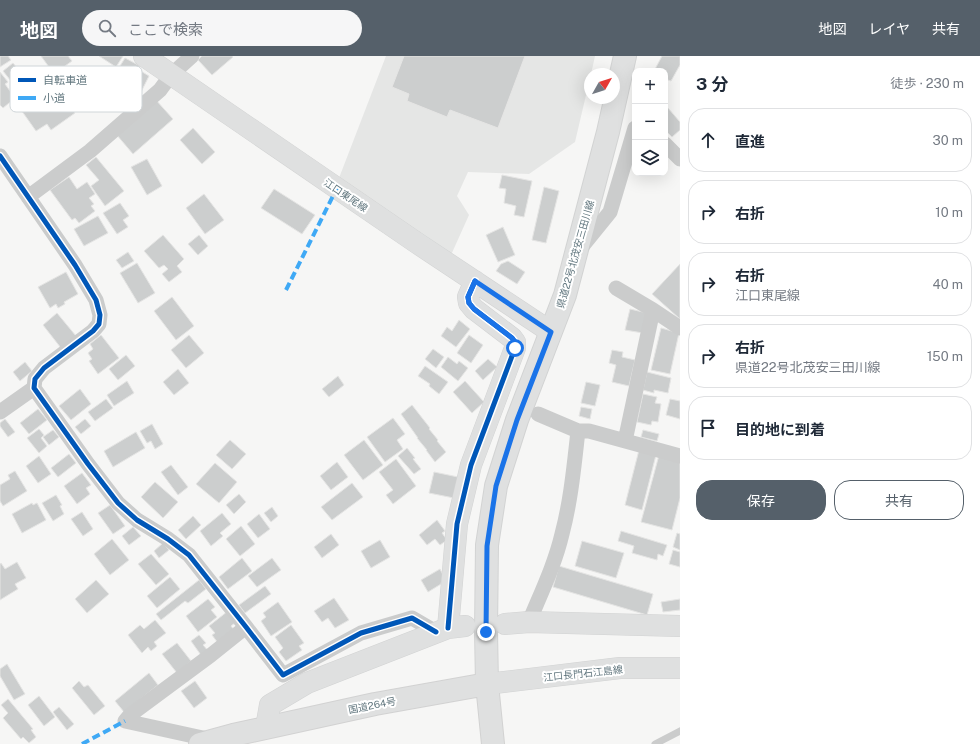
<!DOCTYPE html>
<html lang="ja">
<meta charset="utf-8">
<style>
:root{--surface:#fff;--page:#f6f6f7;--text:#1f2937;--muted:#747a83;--line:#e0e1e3;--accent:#55606a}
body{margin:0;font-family:"Public Sans","Noto Sans JP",sans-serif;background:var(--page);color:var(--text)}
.controls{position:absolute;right:12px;top:12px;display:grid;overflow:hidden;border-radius:8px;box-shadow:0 4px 16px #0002}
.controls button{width:36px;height:36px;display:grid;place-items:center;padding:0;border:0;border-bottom:1px solid var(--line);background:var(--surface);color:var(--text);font:20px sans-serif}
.compass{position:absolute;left:584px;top:12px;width:36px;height:36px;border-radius:50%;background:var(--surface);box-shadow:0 4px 16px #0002;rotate:51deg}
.stop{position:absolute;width:12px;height:12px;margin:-9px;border:3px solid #1a73e8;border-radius:50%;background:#fff}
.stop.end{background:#1a73e8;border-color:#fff;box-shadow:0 1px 4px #0008}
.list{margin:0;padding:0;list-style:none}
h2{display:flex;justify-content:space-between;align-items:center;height:52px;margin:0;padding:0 16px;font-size:17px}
h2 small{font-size:13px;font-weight:400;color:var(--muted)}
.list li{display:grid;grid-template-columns:26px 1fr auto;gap:12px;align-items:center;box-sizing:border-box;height:64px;margin:0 8px 8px;padding:0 8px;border:1px solid var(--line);border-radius:16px}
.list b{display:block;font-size:15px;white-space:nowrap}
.list p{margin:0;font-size:13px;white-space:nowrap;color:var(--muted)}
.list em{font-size:13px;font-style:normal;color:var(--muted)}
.actions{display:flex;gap:8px;padding:12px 16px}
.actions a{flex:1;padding:9px 0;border:1px solid var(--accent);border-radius:16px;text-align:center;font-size:14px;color:var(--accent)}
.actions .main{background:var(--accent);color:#fff}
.icon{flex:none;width:22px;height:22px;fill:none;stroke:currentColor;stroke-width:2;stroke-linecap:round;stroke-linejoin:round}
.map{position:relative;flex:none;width:680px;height:688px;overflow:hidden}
header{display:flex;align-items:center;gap:24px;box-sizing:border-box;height:56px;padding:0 20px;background:var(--accent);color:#fff}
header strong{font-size:19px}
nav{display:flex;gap:22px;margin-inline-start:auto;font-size:14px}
.search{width:280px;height:36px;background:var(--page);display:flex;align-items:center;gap:10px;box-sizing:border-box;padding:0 14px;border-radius:22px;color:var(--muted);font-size:15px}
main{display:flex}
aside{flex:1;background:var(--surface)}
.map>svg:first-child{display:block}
.built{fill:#e5e6e5}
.building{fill:#cccece;stroke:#e5e5e4}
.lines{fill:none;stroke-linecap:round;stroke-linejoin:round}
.secondary-casing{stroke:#d2d3d3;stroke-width:22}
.primary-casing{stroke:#d2d3d3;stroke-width:24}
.highway-casing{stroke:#d2d2d2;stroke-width:24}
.lane{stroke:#cbcccc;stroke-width:7}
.street{stroke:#cbcccc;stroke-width:15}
.secondary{stroke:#dfe0e0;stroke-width:21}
.primary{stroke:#dfe0e0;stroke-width:22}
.highway{stroke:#dfe0e0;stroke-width:22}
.quiet{stroke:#3fa9f5;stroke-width:4;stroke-dasharray:8 4;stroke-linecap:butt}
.cycleway-casing{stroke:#fff;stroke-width:8}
.cycleway{stroke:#0057b8;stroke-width:5}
.route{stroke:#1a73e8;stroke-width:5}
.labels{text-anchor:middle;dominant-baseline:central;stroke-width:4;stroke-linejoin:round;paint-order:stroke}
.street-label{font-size:10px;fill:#62777f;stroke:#fff}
.key{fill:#fff;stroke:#d0d6d9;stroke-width:1}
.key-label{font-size:11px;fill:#62777f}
</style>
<header>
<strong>地図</strong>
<div class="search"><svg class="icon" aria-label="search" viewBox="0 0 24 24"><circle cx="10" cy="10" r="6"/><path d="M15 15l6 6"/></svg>ここで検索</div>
<nav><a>地図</a><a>レイヤ</a><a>共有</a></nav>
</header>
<main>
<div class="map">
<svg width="680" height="688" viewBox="0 0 680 688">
<rect width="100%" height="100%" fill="#f6f6f5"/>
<path class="built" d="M386 0H595L591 18H590V22L575 86 529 118 468 116 457 140 469 159 451 199 339 122Z"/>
<path class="building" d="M0 0H8L11 4 0 11Z
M41 0H68L72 5 54 18Z
M99 0H123L116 11Z
M202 0H232L233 1 212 19 198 4Z
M404 0H525L498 72 450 54 447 61 407 45 409 38 392 31Z
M662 0H680V9L671 25 665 23V15H654Z
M125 2 140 10 130 27 115 18Z
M13 7 29 27 19 35 3 15Z
M139 14 149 20 141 36 130 30Z
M0 16 8 26 5 28 15 42 3 52 0 49Z
M36 39 40 44 42 43 47 50 49 48 55 55 67 47 75 57 51 74 47 68 36 75 19 51Z
M155 43 173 63 133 98 116 78Z
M668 52 680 66V74L672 81 665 74V54Z
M193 72 215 96 202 108 180 84Z
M96 101 124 135 105 150 91 130 99 124 86 109Z
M147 103 162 130 147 139 131 111Z
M502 119 532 125 524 161 514 159 516 150 504 147 506 133 499 132Z
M69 121 77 133 87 126 95 138 89 142 94 148 91 150 95 155 79 167 75 162 72 164 50 134Z
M544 131 559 135 546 187 532 184Z
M274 133 315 159 302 178 261 152Z
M204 138 224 164 205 178 186 152Z
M120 147 129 160 123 164 128 171 117 178 103 157Z
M98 160 108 177 84 190 74 173Z
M503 171 515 199 498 206 486 179Z
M163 179 184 203 177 210 182 216 169 226 162 218 168 213 164 209 159 212 144 195Z
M199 179 208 190 198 199 188 188Z
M128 196 134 205 122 212 116 204Z
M508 205 525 216 517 228 496 215 501 208Z
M137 207 155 237 138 247 120 217Z
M680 208V263L652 238Z
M66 216 78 238 64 246 65 248 58 252 56 248 50 252 38 231Z
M172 241 194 270 176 284 154 255Z
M630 253 647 257 643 277 625 274Z
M57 257 76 280 61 292 43 269Z
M459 264 470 273 456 291 441 280 447 271 452 275Z
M661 272 679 277 670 318 651 314Z
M101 279 119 302 98 318 89 305 92 303 88 297 93 293 90 288Z
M189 279 204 297 186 312 171 294Z
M469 279 483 289 471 307 457 297Z
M433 293 444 301 436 312 425 303Z
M612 294 623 296 622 301 635 304 629 330 612 326 616 309 609 307Z
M126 299 135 310 118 324 109 313Z
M448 301 457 308 459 305 468 312 458 325 441 311Z
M488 303 497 311 483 324 475 315Z
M25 306 32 315 20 325 13 316Z
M425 310 448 326 439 338 429 330 430 328 418 320Z
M178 313 189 327 174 339 163 326Z
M647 316 671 322 668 337 654 334V337L643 334Z
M338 320 344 329 329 341 322 333Z
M127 325 134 337 114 350 107 339Z
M465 325 484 346 472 357 453 336Z
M586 326 600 329 595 350 581 347Z
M80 333 91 348 71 364 59 350Z
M643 338 657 341 655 347 661 348 658 366 652 365 651 369 637 366Z
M106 343 113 352 95 365 88 356Z
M670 343 680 345V363L666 359Z
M412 349 430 372 429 373 438 384 437 385 446 396 435 406 426 394H427L417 382H418L401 358Z
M581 351 592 353 590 363 579 360Z
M38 353 47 364 29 378 20 367Z
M393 362 405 378 397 384 403 393 385 406 367 381Z
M5 363 15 376 8 381 0 370V367Z
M85 363 91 370 81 378 75 371Z
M152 368 163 388 155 393 151 385 147 387 140 375Z
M39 373 44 379 41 382 47 390 39 397 27 382Z
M53 374 59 381 49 389 43 381Z
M643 374 659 378 657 385 641 381Z
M136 376 145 392 113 411 104 395Z
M230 384 246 398 232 413 216 399Z
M364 384 383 409 363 424 344 399Z
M407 392 415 402 413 403 421 413 414 418 398 400Z
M639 394 656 399 642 454 625 449Z
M69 398 76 407 58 421 51 412Z
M659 399 680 405V442L672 474 641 466Z
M39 400 51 418 38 427 26 410Z
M396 403 416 430 393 448 386 439 393 434 379 416Z
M337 406 348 421 331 434 320 420Z
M215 407 237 426 219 447 196 428Z
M171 409 188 431 178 439 161 416Z
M15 415 27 435 3 450 0 445V429L10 423 8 419Z
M434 416 458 421 454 442 429 437Z
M82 417 91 429 86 432 90 438 77 448 64 430Z
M155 426 178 446 163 462 141 441Z
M352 427 363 441 332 464 321 451Z
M239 438 246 446 234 458 226 449Z
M56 439 62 449 60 450 64 458 53 465 42 447Z
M32 447 33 449 37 447 46 464 22 477 12 458Z
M110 449 125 470 113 478 98 457Z
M272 451 278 460 271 466 264 457Z
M82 456 93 473 83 480 71 463Z
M222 457 231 468 220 477 223 480 211 490 200 475Z
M259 458 270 473 258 482 247 468Z
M193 460 201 469 186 483 178 474Z
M437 464 445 475 442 477 447 484 440 489 435 483 427 489 419 479Z
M241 470 255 488 240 500 226 483Z
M133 471 141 480 129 489 122 480Z
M621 475 667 489 663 500 658 498 657 504 632 497 634 490 618 485Z
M677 477 680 478V494L673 491Z
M331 478 339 489 322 502 314 491Z
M112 483 129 504 110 519 94 498Z
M380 484 390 501 371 512 361 495Z
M582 485 624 497 616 522 575 510Z
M163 487 169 494 159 502 154 495Z
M673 494 680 496V511L669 508Z
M151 498 169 518 156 529 138 508Z
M242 502 252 515 228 533 219 521Z
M272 502 281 514 257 531 248 520Z
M17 506 26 522 15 528 18 533 0 544V508L1 507 5 513Z
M559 510 653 538 647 559 553 531Z
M440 513 443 519 441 528 428 536 421 524Z
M170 521 180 533 157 552 147 540Z
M96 524 109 538 87 557 75 543Z
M199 524 206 533 188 547 185 545 161 564 156 558Z
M265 530 271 538 245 557 239 549Z
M334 542 349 564 335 572 328 562 322 566 314 555Z
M208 543 215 551 211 554 217 561 198 576 186 560Z
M680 543V554L663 556 661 546Z
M278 546 292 566 271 580 261 565 266 561 263 557Z
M228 555 236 566 231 570 234 574 218 587 212 579 215 577 209 570Z
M155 564 166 577 154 586 157 590 151 595 148 591 142 597 128 579 140 569 144 573Z
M291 569 304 587 299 590 302 594 286 605 279 596 283 592 275 581Z
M199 579 206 587 203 589 210 597 203 602 191 585Z
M177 587 191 605 177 617 162 598Z
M7 608 25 638 14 644 0 620V613Z
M149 617 158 629 124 656 115 645Z
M79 625 84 631 88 629 105 650 94 659 72 632Z
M195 625 207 642 194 652 181 635Z
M39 640 55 661 44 670 28 649Z
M8 643 33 673 31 674 36 681 29 687 23 681 21 683 3 662 8 657 1 649Z
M59 651 74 668 67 674 53 656Z"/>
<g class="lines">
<g class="secondary-casing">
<path id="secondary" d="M144 0 417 187 551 276
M505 568 529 566 680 570
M448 572 457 468 471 409 515 292V286L512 282 474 253 469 247 468 241 475 225
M487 628 620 612H680
M266 672 270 649 307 627 448 572 465 570"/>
</g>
<g class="primary-casing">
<path id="primary" d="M487 628 486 575 487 489 496 430 517 364 565 239 608 76 625 0"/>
</g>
<g class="highway-casing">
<path id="highway" d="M200 688 233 679 375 648 487 628 493 688"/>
</g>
<path class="lane" d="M655 688 680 675"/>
<path class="street" d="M665 88 680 103
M0 100 75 209 96 244 100 259 99 268 93 275 44 312 35 323 34 332 88 408 118 447 137 464 168 483 189 499 246 571 283 619 361 577 412 562 436 576
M28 141 90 95 160 34 171 19 192 0
M580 193 610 156 635 72
M616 232 653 254 680 272
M0 356 34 332
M538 358 578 375H589L680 400
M625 385 653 254
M529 566C541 537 555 508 562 478 571 444 574 410 578 375
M212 684 125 665 130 659 211 599 246 571"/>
<use href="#secondary" class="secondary"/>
<use href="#primary" class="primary"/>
<use href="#highway" class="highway"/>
<path class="quiet" d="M286 234 337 132
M82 688 125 665"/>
<g class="cycleway-casing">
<path id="cycleway" d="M0 100 75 209 96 244 100 259 99 268 93 275 44 312 35 323 34 332 88 408 118 447 137 464 168 483 189 499 246 571 283 619 361 577 412 562 436 576
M448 572 457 468 471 409 515 292V286L512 282 474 253 469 247 468 241 475 225"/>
</g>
<use href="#cycleway" class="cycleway"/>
</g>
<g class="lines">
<path class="route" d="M486 576 487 490 496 430 517 364 551 276 475 225 468 241 469 247 474 253 512 282 515 286V292"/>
</g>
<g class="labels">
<g class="street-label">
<text transform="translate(346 139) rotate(34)">江口東尾線</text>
<text transform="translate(575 198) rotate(-74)">県道22号北茂安三田川線</text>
<text transform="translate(583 617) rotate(-6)">江口長門石江島線</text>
<text transform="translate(372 649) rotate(-11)">国道264号</text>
</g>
</g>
<rect x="10" y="10" width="132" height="46" rx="6" class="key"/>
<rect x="18" y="22" width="18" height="4" fill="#0057b8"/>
<rect x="18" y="40" width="18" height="4" fill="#3fa9f5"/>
<g class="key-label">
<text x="43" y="28">自転車道</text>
<text x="43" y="46">小道</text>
</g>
</svg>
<div class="controls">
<button>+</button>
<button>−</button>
<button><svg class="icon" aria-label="layers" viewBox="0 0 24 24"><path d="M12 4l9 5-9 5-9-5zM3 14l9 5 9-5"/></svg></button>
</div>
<svg class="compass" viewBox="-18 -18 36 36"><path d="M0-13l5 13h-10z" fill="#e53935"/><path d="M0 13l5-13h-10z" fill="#747a83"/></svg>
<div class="stop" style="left:515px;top:292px"></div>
<div class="stop end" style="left:486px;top:576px"></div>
</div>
<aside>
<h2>3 分<small>徒歩 · 230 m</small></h2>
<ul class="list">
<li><svg class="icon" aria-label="ahead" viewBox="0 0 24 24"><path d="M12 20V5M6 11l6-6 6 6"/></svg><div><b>直進</b></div><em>30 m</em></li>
<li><svg class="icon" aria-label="right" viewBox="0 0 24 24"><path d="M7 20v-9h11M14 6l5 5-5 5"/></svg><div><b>右折</b></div><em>10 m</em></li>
<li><svg class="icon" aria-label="right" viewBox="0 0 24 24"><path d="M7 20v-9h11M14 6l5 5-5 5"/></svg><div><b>右折</b><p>江口東尾線</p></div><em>40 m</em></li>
<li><svg class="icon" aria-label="right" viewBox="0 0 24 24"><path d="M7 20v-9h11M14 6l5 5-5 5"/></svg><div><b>右折</b><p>県道22号北茂安三田川線</p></div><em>150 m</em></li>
<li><svg class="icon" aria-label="arrive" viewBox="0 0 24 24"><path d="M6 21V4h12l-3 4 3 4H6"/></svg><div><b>目的地に到着</b></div></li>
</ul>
<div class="actions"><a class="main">保存</a><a>共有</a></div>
</aside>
</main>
